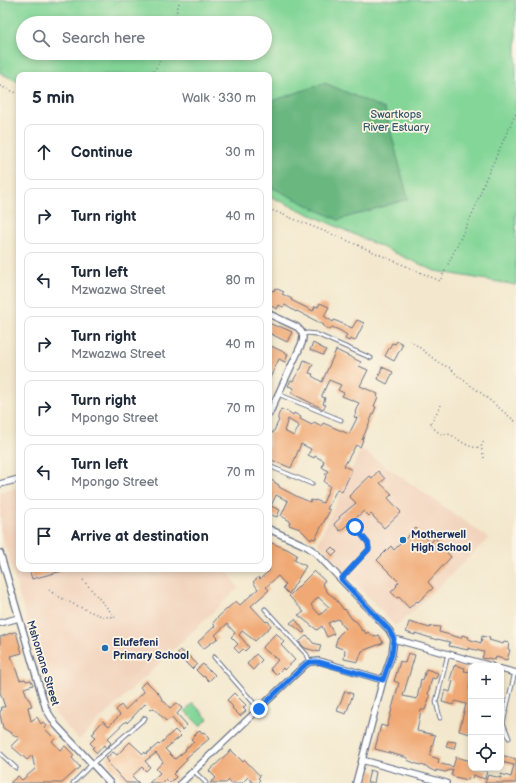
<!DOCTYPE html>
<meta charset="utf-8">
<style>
:root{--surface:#fff;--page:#f6f6f7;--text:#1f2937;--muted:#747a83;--line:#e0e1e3}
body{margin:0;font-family:"Balsamiq Sans",sans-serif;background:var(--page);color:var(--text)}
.controls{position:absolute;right:12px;bottom:12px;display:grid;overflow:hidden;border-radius:8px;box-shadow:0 2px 6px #0003}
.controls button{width:36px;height:36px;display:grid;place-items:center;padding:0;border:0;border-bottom:1px solid var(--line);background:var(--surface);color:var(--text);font:20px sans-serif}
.stop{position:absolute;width:12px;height:12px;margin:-9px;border:3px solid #1a73e8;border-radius:50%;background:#fff}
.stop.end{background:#1a73e8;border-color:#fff;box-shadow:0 1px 4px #0008}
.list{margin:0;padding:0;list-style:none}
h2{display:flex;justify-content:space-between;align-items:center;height:52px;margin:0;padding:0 16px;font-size:17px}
h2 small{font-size:13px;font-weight:400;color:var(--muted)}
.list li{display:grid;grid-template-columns:26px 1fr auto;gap:12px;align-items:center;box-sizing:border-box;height:56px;margin:0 8px 8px;padding:0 8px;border:1px solid var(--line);border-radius:8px}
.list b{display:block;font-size:15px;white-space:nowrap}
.list p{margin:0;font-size:13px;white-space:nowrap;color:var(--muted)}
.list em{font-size:13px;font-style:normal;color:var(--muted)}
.icon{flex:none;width:22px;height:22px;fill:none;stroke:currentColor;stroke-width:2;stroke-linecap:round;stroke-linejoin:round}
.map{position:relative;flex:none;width:516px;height:783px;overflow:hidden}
.search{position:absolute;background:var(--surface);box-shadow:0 2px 6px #0003;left:16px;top:16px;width:256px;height:44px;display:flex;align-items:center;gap:10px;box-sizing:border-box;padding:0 14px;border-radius:22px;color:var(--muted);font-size:15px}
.panel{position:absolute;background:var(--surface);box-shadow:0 2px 6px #0003;left:16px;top:72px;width:256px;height:500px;border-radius:8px}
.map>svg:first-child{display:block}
.built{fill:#f2d4be}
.green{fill:#83d698;stroke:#4f827b;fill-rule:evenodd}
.forest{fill:#6ab780;stroke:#42736f}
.building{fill:#f0a975;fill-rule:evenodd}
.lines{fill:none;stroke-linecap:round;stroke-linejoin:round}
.lane-casing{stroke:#677085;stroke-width:5}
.street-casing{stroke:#677085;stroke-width:8}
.path{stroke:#677085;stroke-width:1.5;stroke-dasharray:1 3;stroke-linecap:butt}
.lane{stroke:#fff;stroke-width:3}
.street{stroke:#fff;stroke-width:5.5}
.route{stroke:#1a73e8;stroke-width:5}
.poi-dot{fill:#1f6fb2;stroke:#fcf5e5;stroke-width:1.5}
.labels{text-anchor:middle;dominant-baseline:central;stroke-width:3.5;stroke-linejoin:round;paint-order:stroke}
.park-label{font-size:11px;fill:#35596c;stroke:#fcf5e5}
.poi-label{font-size:11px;font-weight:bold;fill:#1b2f5e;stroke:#fcf5e5;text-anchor:start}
.street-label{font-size:11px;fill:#1b2f5e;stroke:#fcf5e5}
</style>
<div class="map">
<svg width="516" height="783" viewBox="0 0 516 783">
<rect width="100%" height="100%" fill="#fcf5e5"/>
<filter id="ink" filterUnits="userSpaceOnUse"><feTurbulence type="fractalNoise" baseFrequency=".025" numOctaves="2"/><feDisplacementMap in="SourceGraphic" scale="8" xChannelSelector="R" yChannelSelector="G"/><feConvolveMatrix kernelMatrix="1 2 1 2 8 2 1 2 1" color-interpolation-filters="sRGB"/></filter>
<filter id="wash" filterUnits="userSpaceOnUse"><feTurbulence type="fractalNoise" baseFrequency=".012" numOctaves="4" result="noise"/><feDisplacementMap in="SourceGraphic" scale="16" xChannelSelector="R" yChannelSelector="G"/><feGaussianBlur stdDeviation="0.9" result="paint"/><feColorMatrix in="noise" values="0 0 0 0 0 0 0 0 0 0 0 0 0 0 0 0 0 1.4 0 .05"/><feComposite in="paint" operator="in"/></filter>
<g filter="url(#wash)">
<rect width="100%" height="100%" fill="#f3e8cd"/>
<path class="built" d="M361 449 489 538 412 612 395 626 318 543Z
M19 487V569H227L238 588 79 740 56 715 52 708 0 529V493Z"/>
<path class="green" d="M0 0H516V285L435 271 269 196V75H19V82L0 73ZM23 23H265V53H23Z
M193 703 208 719 200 726 185 711Z"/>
<path class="forest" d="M325 83 385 109 408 199 338 220 269 186V102Z"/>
<g id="blocks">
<path class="building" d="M275 288 284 292 282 294 292 299 291 300 313 311 315 306 318 307 320 303 329 307 324 316 333 322 334 320 352 328 357 320 364 323 355 341 350 339 349 341 345 339 347 335 341 331 332 327 330 330 323 326 324 325 297 311 296 312 285 305 283 307 279 305 277 309 269 305V289L274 291Z
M269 323 278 327 279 326 292 332 287 342 269 333Z
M397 341 403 344 394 361 385 356 392 343 395 344Z
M313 343 326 350 323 355 310 350Z
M269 345 288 354 285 362 279 359 269 380Z
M336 350 361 362 359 366 368 370 360 386 378 394 377 396 378 397 374 406 376 407 362 440H363L360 447 356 445 344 466 352 470 342 492 337 489 327 509 330 510 315 539 312 538 311 540 300 529 289 525 290 521 281 516 288 501 276 495 271 506 280 510 277 517 269 514V479L275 482V483L279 485V487L298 497 310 502 311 500 315 501V500L323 503 330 486 324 482 326 476 325 475 328 471 322 467 324 461 315 456 314 458 308 455 311 449 301 444 291 468 269 459V432L273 433 279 420H278V416L281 409 285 411 286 410 293 415 294 413 301 417 300 419 312 425 314 422 322 426 323 423 349 434 357 418 354 417 356 413 355 412 359 403 342 396 344 393 338 390 341 385 329 380 322 395V397L325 398 323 404 326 405 323 409 291 393 294 388 288 386 291 380 293 381 300 369H301L304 360 313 364 309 373 313 374 312 376 322 382ZM288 419 299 426 294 436 284 431Z
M382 367 393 372 387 384 378 379Z
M378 471 385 479 380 483 392 494 388 498 401 512 384 528 371 514 369 516 364 511 340 531 334 524 340 518 339 517 356 503 349 496 370 476 372 478Z
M416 528 430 543 435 538 442 545 441 546 451 557 428 582 433 588 418 602 417 601 409 608 399 597 397 598 391 592 397 586 396 585 399 582 377 560 391 546 394 550Z
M269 542 287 549 297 555 294 560 306 566 289 594 283 588 286 585 278 576 266 587 269 590 251 606 266 622 268 621 271 626 255 641 242 631 239 635 249 647 245 651 243 649 239 653 234 648 238 644 231 637 235 633 227 624 215 635 218 638 203 649 198 642 215 626 213 623 218 617 236 601 240 605 258 589 253 582 259 577 260 579 269 571Z
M332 547 337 552 333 556 328 551Z
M29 569H61L62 571 32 579Z
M314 571 325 581 322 583 328 593 334 597 344 610 345 609 352 619 357 622 362 631 364 630 366 634 368 632 374 637 379 635 383 643 362 651 358 662 344 659 345 650 335 646 338 636 346 628 343 626 338 619 328 623 334 634 327 637 322 626 317 630 298 615 304 612 289 596ZM318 597 329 607 320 615 311 605Z
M295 619 305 632 303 633 290 623Z
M409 622 430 628 431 626 440 627 439 632 461 638 462 635 469 637 468 639 481 643 482 636 490 638 489 640 503 644 504 642 509 643 508 649 510 650 507 660 496 657 495 660 488 658 487 659 482 658 484 652 468 648V650L449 646 450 642 437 639V640L415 633V635L406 632Z
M14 632H16L22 653 11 656 16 670 20 680 25 679 26 681 31 680 33 685 24 688 28 699H29L32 706 28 707 31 721 37 717 41 724 43 722 47 726 44 728 55 739 52 741 60 750 65 746 74 755 72 758 80 767 62 783H10L18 776 22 780 35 769 32 755 27 760 11 746 19 738 3 728 0 715V711L2 710 1 707H5L0 692V637Z
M276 633 284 642 281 645 295 660 284 670 283 668 276 675 270 669 278 660 262 648Z
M307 635 313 643 321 645 319 652 305 648 299 642Z
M180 650 188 655 197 664 192 669 177 654Z
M408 653 415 655 403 696 417 699 421 679 423 680 426 669 438 673 436 679 432 678 428 694 430 696 425 710H421L417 731 435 735 430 756 439 759 438 763 453 767 456 757 471 761V768L487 771 485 779 473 775 472 779 468 778V780L455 777 451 775 453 769 445 772 436 770V772L428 768V767L417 764 407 760 408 758 375 749 381 725 387 727 399 683 394 681 396 675 400 661 405 663Z
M256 654 262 660 253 670 247 664Z
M203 664 209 671 210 670 215 675 209 681 204 676 203 677 196 670Z
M455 665 465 668 464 671 471 672V682L469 689 471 690V697L469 704H471V734L459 731 466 704 455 701 453 705 442 702 445 690 450 692 453 681 450 680 454 666 455 667Z
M146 681 159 694 162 699 170 708 176 703 182 708 177 714 187 725 182 730 172 718 166 721 154 708 151 710 145 704 127 723 126 721 107 739 111 743 106 748 104 745 97 753 92 748 94 747 90 743 96 737 92 734 95 732 94 731 103 721 109 726 120 715 116 710 121 705 125 710 144 692 140 687Z
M345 691 353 694 346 714 337 711Z
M234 693 246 705 243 708 246 711 240 716 232 708 233 707 227 700Z
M175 730 181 736 165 749 175 759 186 750 185 749 194 742 191 739 200 730 202 733 204 732 209 739 186 758 187 760 173 774 176 777 170 783 166 779 162 783H149L160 773 156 769 163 762 156 753 145 761 150 767 146 771 142 767 132 776 139 783H126L108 763 109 762 106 758 113 752 117 755 130 742 143 754 145 752 146 754 158 744 159 745Z
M448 741 456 742 454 749 446 747Z
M231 750 243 762 245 760 260 776 258 778 260 780 257 783H253L248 777 242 783H230L229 780 226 783H210L216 778 209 771Z
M501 755 516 759V783H485L488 775 501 778V774L511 777 514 765 501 762Z
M370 770 376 772 374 783H367Z"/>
</g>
</g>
<g filter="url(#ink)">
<use href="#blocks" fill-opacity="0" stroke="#677085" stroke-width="1"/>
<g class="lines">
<g class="lane-casing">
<path id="lane" d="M303 334 308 333 316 334 371 358
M278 394 341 420
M269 466 312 484
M341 579 369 549 368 543 355 527
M265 609 307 655 310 662
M214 657 259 709
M440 718 436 702 448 654
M509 738 503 723 515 672
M0 753 16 768
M194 771 206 783
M73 783 92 764 145 718"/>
</g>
<g class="street-casing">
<path id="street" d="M269 314 297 327C303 332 304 336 302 343L269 414
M0 484 19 479
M269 529 306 546 315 552 389 630 394 639 392 654 383 680 356 783
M0 553 46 709 56 725 110 783
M0 623 19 618
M394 639 491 666
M501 669 516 673
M362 760 446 783
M181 783 306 664 310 662 319 661 383 680"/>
</g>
<path class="path" d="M173 23 180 0
M152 75 164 53
M0 86 19 94
M269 209 346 240 440 281 475 208 483 185 516 113
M410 340 439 363 450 368 458 376 481 393 516 422
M441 405 431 423V426C434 428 437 432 441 434 445 435 449 433 453 436 462 442 470 449 481 447
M484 458 481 447 484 440
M83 580 115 617
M49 590C56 597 92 613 102 616 106 617 111 617 115 617"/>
<use href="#lane" class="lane"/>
<use href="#street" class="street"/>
</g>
</g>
<g class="lines" filter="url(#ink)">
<path class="route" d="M259 709 306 664 310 662H319L383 680 392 654 394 639 389 630 341 579 369 549 368 543 355 527"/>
</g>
<g class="poi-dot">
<circle cx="403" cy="540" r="4"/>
<circle cx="105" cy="648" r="4"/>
</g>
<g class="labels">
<g class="park-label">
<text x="396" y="114">Swartkops<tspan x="396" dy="13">River Estuary</tspan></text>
</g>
<g class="poi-label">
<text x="411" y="534">Motherwell<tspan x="411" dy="13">High School</tspan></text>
<text x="113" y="642">Elufefeni<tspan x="113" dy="13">Primary School</tspan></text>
</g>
<g class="street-label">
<text transform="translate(43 663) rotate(73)">Mshomane Street</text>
</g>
</g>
</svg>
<div class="controls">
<button>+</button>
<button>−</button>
<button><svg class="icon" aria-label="locate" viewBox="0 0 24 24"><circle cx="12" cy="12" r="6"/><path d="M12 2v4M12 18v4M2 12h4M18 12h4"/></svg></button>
</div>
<div class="stop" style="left:355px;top:527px"></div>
<div class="stop end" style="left:259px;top:709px"></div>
<div class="search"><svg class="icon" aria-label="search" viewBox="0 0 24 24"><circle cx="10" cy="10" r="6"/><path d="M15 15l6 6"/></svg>Search here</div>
<section class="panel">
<h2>5 min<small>Walk · 330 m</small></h2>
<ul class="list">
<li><svg class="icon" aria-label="ahead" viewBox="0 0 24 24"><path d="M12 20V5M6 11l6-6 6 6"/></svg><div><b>Continue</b></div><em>30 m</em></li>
<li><svg class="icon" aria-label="right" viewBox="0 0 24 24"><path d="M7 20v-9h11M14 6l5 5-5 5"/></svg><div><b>Turn right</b></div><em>40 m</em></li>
<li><svg class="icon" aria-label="left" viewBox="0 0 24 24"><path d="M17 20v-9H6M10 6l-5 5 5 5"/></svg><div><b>Turn left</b><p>Mzwazwa Street</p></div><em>80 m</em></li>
<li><svg class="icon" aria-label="right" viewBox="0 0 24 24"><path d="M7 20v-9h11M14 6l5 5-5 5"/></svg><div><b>Turn right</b><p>Mzwazwa Street</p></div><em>40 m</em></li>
<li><svg class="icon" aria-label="right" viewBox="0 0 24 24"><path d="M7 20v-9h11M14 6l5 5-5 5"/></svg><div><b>Turn right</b><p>Mpongo Street</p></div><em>70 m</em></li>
<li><svg class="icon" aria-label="left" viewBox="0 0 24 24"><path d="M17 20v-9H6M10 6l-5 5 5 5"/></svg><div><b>Turn left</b><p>Mpongo Street</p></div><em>70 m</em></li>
<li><svg class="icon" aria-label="arrive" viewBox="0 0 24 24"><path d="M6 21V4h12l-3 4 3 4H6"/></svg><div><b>Arrive at destination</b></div></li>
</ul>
</section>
</div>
